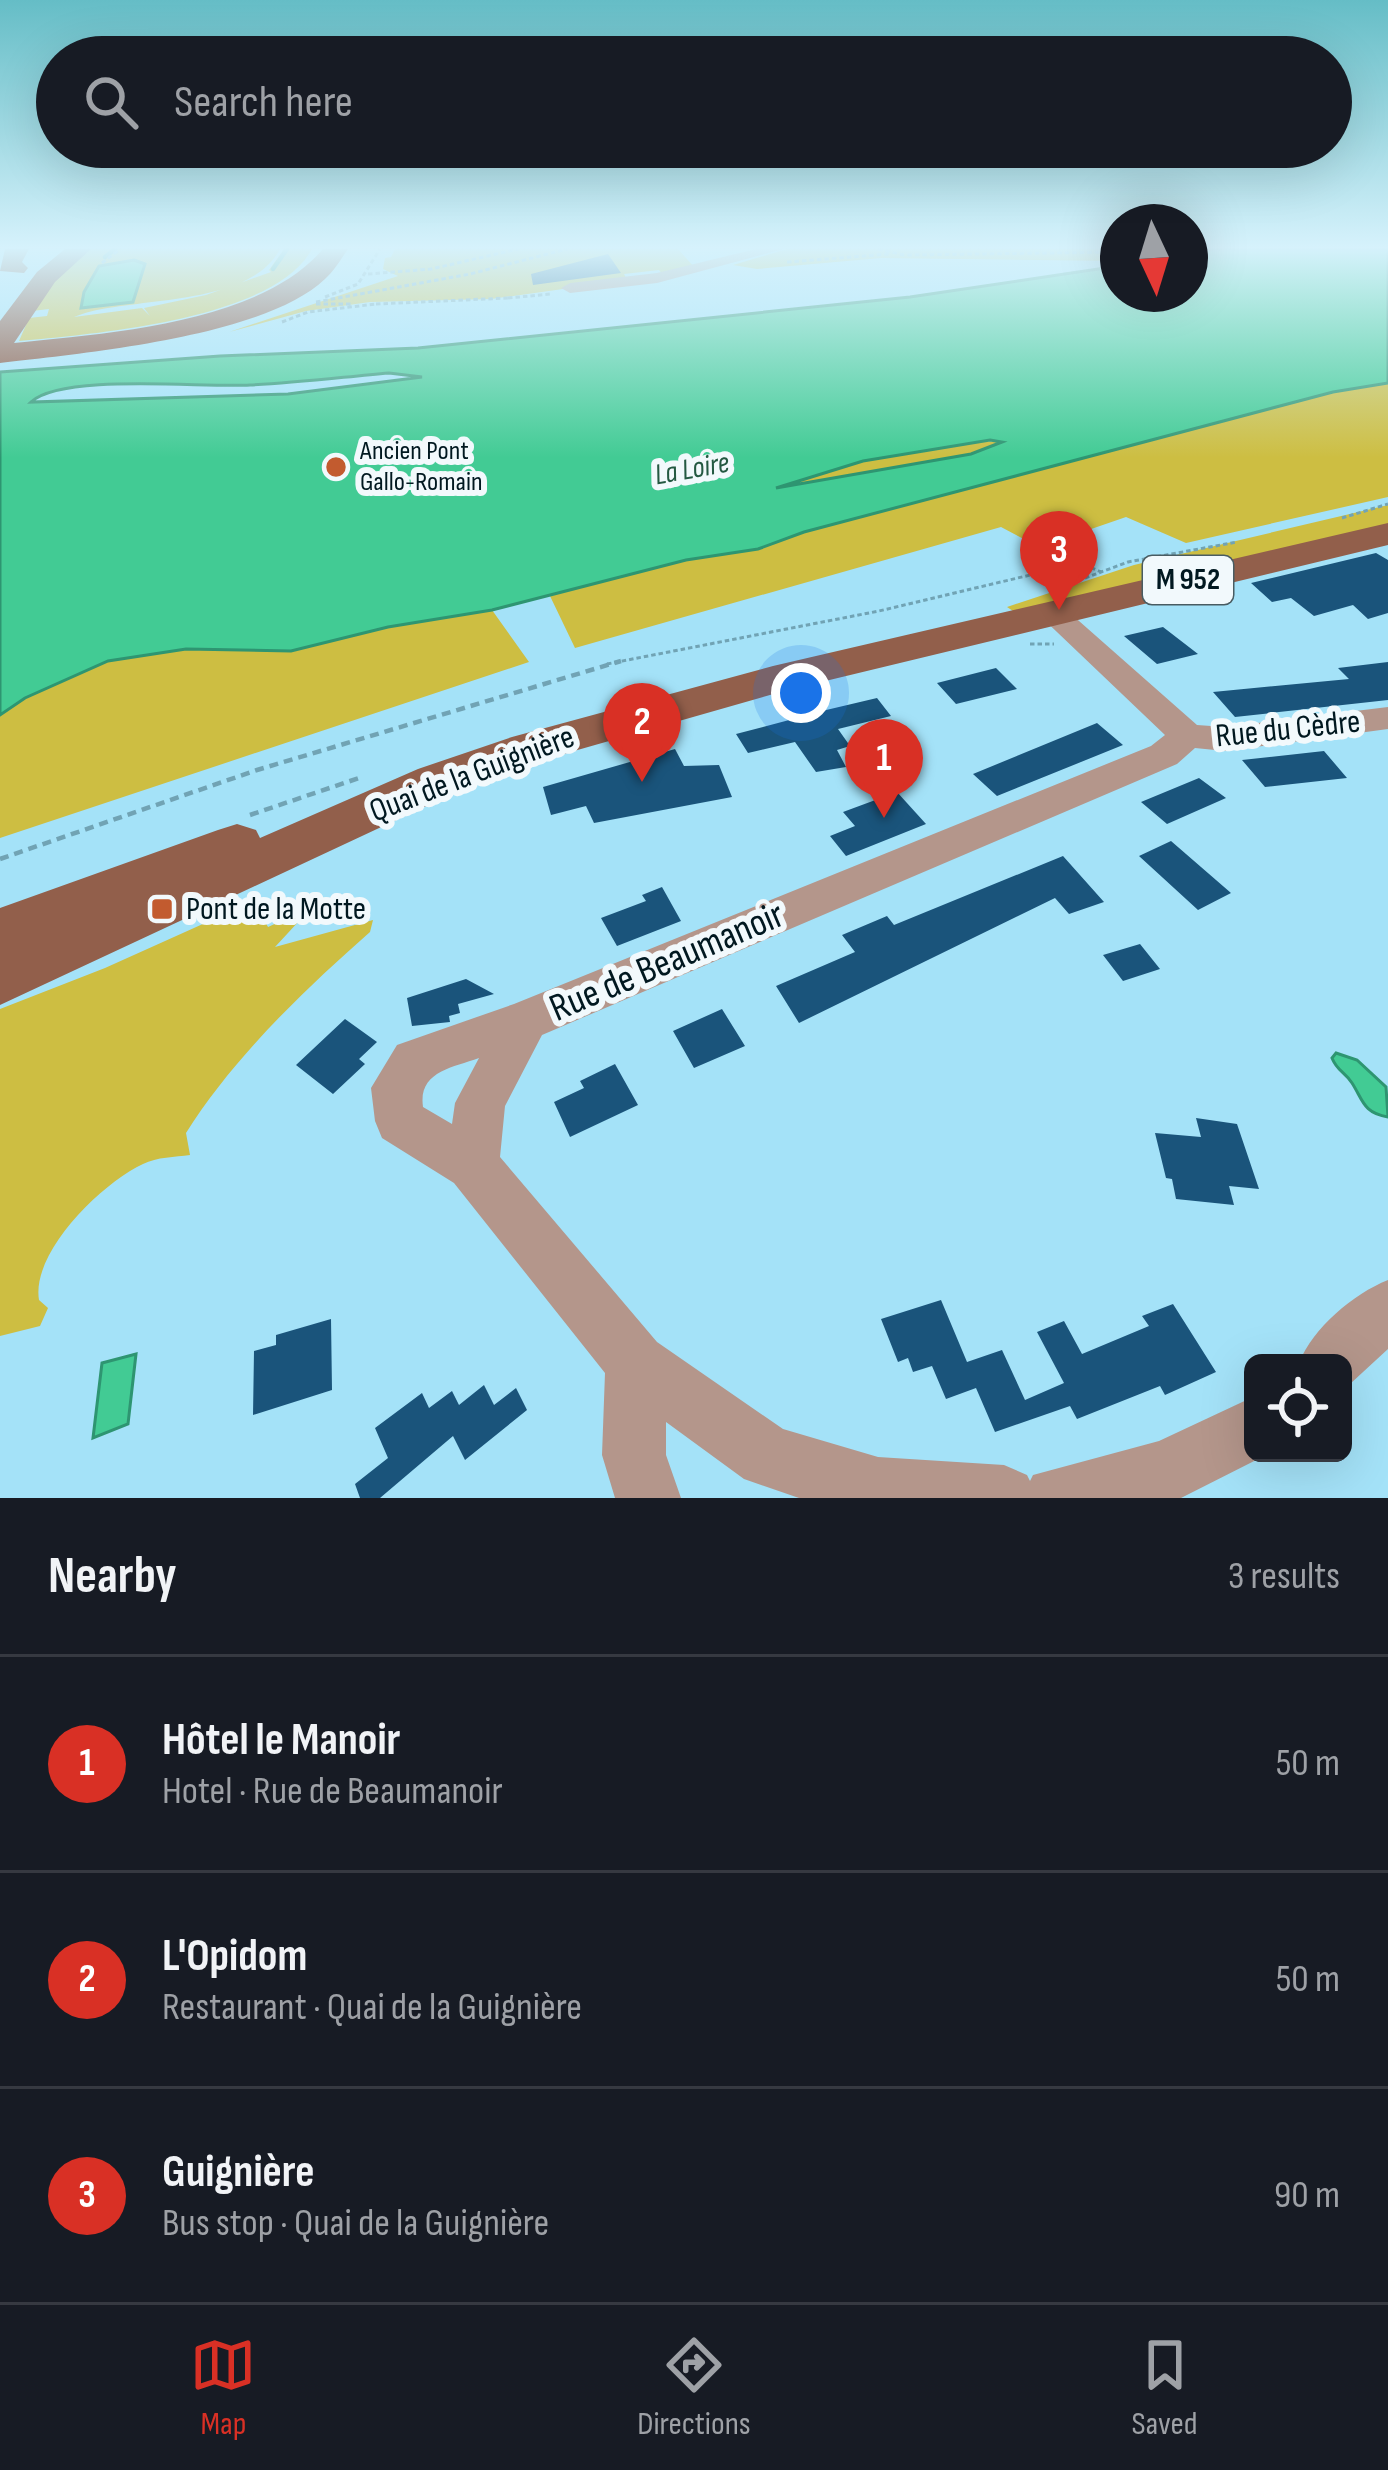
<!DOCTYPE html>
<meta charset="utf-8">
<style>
:root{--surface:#171b24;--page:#20242c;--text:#f1f3f6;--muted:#9ea1a6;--line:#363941;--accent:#d93025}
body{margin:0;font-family:"Sofia Sans Condensed",sans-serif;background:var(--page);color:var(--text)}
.controls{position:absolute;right:36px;bottom:36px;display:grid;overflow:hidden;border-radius:18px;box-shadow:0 12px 48px #0002}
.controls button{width:108px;height:108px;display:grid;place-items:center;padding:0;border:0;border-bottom:3px solid var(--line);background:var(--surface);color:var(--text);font:60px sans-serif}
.compass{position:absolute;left:1100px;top:204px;width:108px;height:108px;border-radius:50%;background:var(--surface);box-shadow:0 12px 48px #0002;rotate:176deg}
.you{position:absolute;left:801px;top:693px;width:42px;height:42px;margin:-30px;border:9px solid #fff;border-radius:50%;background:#1a73e8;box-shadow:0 0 0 18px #1a73e833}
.badge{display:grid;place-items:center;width:78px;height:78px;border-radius:50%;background:var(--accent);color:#fff;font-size:39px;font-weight:700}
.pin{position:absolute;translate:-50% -99px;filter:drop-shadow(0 3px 6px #0008)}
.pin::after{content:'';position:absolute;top:63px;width:42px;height:36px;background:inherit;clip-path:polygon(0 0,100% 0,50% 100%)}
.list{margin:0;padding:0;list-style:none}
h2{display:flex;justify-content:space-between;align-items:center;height:156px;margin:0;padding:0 48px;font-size:51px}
h2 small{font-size:39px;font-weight:400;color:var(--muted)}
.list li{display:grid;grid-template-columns:78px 1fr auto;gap:36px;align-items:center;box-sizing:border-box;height:216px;padding:0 48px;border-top:3px solid var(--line)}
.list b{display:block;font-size:45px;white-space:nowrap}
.list p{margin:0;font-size:39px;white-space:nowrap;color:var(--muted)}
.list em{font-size:39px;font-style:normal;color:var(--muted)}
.icon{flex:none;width:66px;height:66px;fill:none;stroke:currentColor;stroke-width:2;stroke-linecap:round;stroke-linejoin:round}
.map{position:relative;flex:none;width:1388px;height:1498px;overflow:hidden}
.search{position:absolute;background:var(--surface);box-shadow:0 12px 48px #0002;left:36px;right:36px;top:36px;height:132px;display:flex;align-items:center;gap:30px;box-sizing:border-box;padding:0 42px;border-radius:66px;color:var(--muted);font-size:45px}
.sheet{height:804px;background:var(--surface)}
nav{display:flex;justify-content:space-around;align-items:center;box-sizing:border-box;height:168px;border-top:3px solid var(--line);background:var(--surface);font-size:33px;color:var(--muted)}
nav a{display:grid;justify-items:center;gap:6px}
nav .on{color:var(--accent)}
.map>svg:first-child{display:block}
.green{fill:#cdbe42}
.water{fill:#42cb94;stroke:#2e9571;stroke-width:3;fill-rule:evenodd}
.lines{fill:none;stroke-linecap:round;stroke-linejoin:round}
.stream{stroke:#2e9571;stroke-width:4.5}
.building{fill:#1a547b}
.path-far1{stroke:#71a3b4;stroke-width:3;stroke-dasharray:4.5 3;stroke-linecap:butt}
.path{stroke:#71a3b4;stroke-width:4.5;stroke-dasharray:9 6;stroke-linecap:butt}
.minor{fill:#b4968b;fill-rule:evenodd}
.major{fill:#925f4b;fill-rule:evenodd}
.highway{fill:#854b34;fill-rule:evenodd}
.poi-dot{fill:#c25b2f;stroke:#f2f9fc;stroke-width:4.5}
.labels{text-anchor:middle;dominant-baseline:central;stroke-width:12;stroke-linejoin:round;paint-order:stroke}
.far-poi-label{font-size:27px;fill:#011820;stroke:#f2f9fc;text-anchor:start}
.far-water-label{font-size:30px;font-style:italic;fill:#245942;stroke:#f2f9fc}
.shield{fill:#f2f9fc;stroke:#495c62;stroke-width:3}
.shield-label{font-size:30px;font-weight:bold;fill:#011820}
.street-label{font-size:33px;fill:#011820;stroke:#f2f9fc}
.poi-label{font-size:33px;fill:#011820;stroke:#f2f9fc;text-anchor:start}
.near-street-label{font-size:39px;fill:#011820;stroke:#f2f9fc}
</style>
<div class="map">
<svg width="1388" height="1498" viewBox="0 0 1388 1498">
<rect width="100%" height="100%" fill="#a4e2f8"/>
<path class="green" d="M79 249H280C248 310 125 295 74 317L142 308 150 316 144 308 206 295 271 272 269 270 284 249H312C274 320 92 334 19 341L29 318 47 316 49 309 32 311Z
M395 249H678L695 268 663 275 659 270 624 274 627 280 491 299 370 302 306 311 229 332 398 276 383 269 385 258 391 257Z
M787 249H1118V261L881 258 757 269 733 265Z
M1388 383V497L1186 543 1126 517 1039 547 1001 527 575 648 550 596 686 560 758 549 804 532 1333 392Z
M974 441 1004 442 972 454 767 490 863 461Z
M1388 505V528L1013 611 1007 607 1134 565Z
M492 610 529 662 0 838V715L25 698 108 661 186 649 291 651 388 627Z
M254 901 268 927 312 907 275 947 373 920 370 932C304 990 233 1058 186 1133L190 1155C175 1157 157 1157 143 1164 102 1183 31 1252 39 1300L48 1308 40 1326 0 1336V1009L105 968Z"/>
<path class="water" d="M1213 249H1388V383L1333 392 804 532 758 549 686 560 492 610 388 627 291 651 186 649 108 661 25 698 0 715V372L220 356 418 348 910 297 1118 266V294H1190V255ZM389 373 422 377 288 394 31 402C63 373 203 388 250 385 296 383 343 377 389 373ZM990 440 1002 442 971 454 776 488 863 461Z
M134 260 145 264 133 302 81 308 84 292 99 266Z
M1336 1053 1357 1060 1386 1087 1388 1117C1363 1113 1363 1100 1352 1083 1345 1072 1337 1071 1332 1058Z
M136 1354 128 1424 93 1438 102 1363Z"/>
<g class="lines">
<path class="stream" d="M105 257 115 249
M273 269 287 249"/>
</g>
<path class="building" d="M608 254 621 273 533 285 531 274Z
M1376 553 1388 560V613L1368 619 1353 605 1314 616 1291 598 1272 602 1251 583Z
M1163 627 1198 654 1157 664 1124 636Z
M1388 662V700L1235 717 1213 692 1349 679 1338 668Z
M996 668 1017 689 956 704 937 683Z
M877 698 891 716 838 729 850 746 837 750 846 767 816 772 795 742 748 753 736 734 793 719 787 711 816 704 822 711Z
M1097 723 1123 745 997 796 973 774Z
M675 749 684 766 719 765 732 797 594 823 586 806 551 815 543 787Z
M1324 751 1347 778 1265 787 1242 760Z
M1199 778 1226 798 1167 824 1141 802Z
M897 792 926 824 846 856 830 836 855 826 843 812Z
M1171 841 1231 893 1198 910 1139 856Z
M1063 856 1104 902 1069 914 1055 898 799 1023 776 986 855 952 842 935 887 916 894 925Z
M662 887 681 921 617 946 601 918 646 901 642 895Z
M1140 944 1160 969 1123 981 1103 955Z
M466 979 494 994 458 1004 460 1013 449 1016 450 1022 412 1026 407 998Z
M722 1009 745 1046 694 1068 673 1031Z
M345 1019 377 1042 359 1059 365 1064 333 1094 296 1065Z
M615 1064 638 1105 570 1137 554 1102 584 1088 580 1081Z
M1196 1118 1237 1124 1259 1189 1229 1186 1234 1205 1176 1199 1172 1179 1166 1178 1155 1133 1201 1137Z
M941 1300 967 1362 1002 1350 1025 1400 1064 1383 1037 1332 1064 1321 1082 1354 1149 1326 1142 1316 1173 1304 1216 1372 1165 1395 1160 1386 1077 1419 1070 1406 995 1432 976 1388 946 1399 932 1366 913 1372 908 1358 898 1362 881 1319Z
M331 1319 332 1390 253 1415 254 1351 276 1345V1335Z
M484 1385 494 1405 516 1388 527 1410 465 1460 453 1436 380 1498H360L355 1484 388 1458 375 1428 422 1393 429 1408 452 1391 459 1405Z"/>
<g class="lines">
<path class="path-far1" d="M878 249 904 255 1118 252
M787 262 889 254
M102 263 120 249
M368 274 431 269 518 249
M325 297 358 284 380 249
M508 298 551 294
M316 302 470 274 567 249
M316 304H353
M376 304 508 298
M282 322 308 312 376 304
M1342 518 1388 504
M1085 578 1128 562 1237 542
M1030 644H1054
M607 664 879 611 1068 566 1085 565 1101 572"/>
<path class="path" d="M250 815 359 778
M0 859 257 770 621 661"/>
<path class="minor" d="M756 249H783L657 283 570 293 561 288 570 283 657 273Z
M1051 603 1062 606 1197 725 1225 727 1388 707V729L1225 751 1195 748 1177 764 542 1035 505 1106 500 1157 657 1342 783 1429 878 1457 1004 1465 1027 1475 1030 1481 1033 1475 1159 1441 1253 1397V1453H1270L1181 1498H799L744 1479 666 1422V1455L681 1498H615L602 1455 605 1373 454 1183 382 1138 375 1121 371 1088 397 1045 514 1004 1151 746 1165 735 1036 612ZM479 1058 455 1103 452 1124 423 1107C418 1072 451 1068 479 1058Z
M1388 1280V1349L1350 1384 1343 1387V1363H1299C1313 1328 1353 1294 1388 1280Z"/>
<path class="major" d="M1388 523V545L784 691 546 759 454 793 0 1005V908L218 830 237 824 256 830 260 838 418 769 512 737 773 666Z"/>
<path class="highway" d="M5 249H29L22 262 28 268 24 273 0 271Z
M65 249H91L55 282 14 343C108 333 259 324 323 249H348C341 259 334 271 325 279 264 337 84 353 0 363V321L37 272Z"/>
</g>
<linearGradient id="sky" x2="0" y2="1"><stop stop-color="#65bdc6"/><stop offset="0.54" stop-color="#d6f2fc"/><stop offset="1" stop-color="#d6f2fc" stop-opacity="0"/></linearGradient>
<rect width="1388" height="458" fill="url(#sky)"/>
<g class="poi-dot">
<circle cx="336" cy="467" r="12"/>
<rect x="150" y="897" width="24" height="24" rx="6"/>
</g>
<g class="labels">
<g class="far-poi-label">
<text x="360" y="451">Ancien Pont<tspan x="360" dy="31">Gallo-Romain</tspan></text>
</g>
<g class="far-water-label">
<text transform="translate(692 469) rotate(-10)">La Loire</text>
</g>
<rect class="shield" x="1143" y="556" width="90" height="48" rx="9"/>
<g class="shield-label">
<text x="1188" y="580">M 952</text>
</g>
<g class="street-label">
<text transform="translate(1288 729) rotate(-6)">Rue du Cèdre</text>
<text transform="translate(472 774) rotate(-21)">Quai de la Guignière</text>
</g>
<g class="poi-label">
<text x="186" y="909">Pont de la Motte</text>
</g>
<g class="near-street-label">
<text transform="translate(667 962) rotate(-23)">Rue de Beaumanoir</text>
</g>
</g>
</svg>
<div class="controls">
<button><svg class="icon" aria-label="locate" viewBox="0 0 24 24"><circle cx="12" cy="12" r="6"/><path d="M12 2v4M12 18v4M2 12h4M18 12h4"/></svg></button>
</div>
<svg class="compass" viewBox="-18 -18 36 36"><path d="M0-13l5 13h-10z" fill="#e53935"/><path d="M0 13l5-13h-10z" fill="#9ea1a6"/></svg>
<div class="you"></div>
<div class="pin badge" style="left:884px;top:818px">1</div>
<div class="pin badge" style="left:642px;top:782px">2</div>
<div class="pin badge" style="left:1059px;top:610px">3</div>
<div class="search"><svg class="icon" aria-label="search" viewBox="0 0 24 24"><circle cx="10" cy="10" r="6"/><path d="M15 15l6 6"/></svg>Search here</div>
</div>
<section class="sheet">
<h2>Nearby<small>3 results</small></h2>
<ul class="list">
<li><span class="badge">1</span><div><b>Hôtel le Manoir</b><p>Hotel · Rue de Beaumanoir</p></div><em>50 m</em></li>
<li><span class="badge">2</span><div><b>L'Opidom</b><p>Restaurant · Quai de la Guignière</p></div><em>50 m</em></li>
<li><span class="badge">3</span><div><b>Guignière</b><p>Bus stop · Quai de la Guignière</p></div><em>90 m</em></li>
</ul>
</section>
<nav>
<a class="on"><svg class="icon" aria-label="map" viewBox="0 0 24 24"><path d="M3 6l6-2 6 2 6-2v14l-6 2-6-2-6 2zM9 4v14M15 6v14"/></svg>Map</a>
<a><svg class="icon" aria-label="directions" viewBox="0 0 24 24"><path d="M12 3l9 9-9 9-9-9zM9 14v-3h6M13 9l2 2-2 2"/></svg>Directions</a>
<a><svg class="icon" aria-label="saved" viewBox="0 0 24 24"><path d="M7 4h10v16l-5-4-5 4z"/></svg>Saved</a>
</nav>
